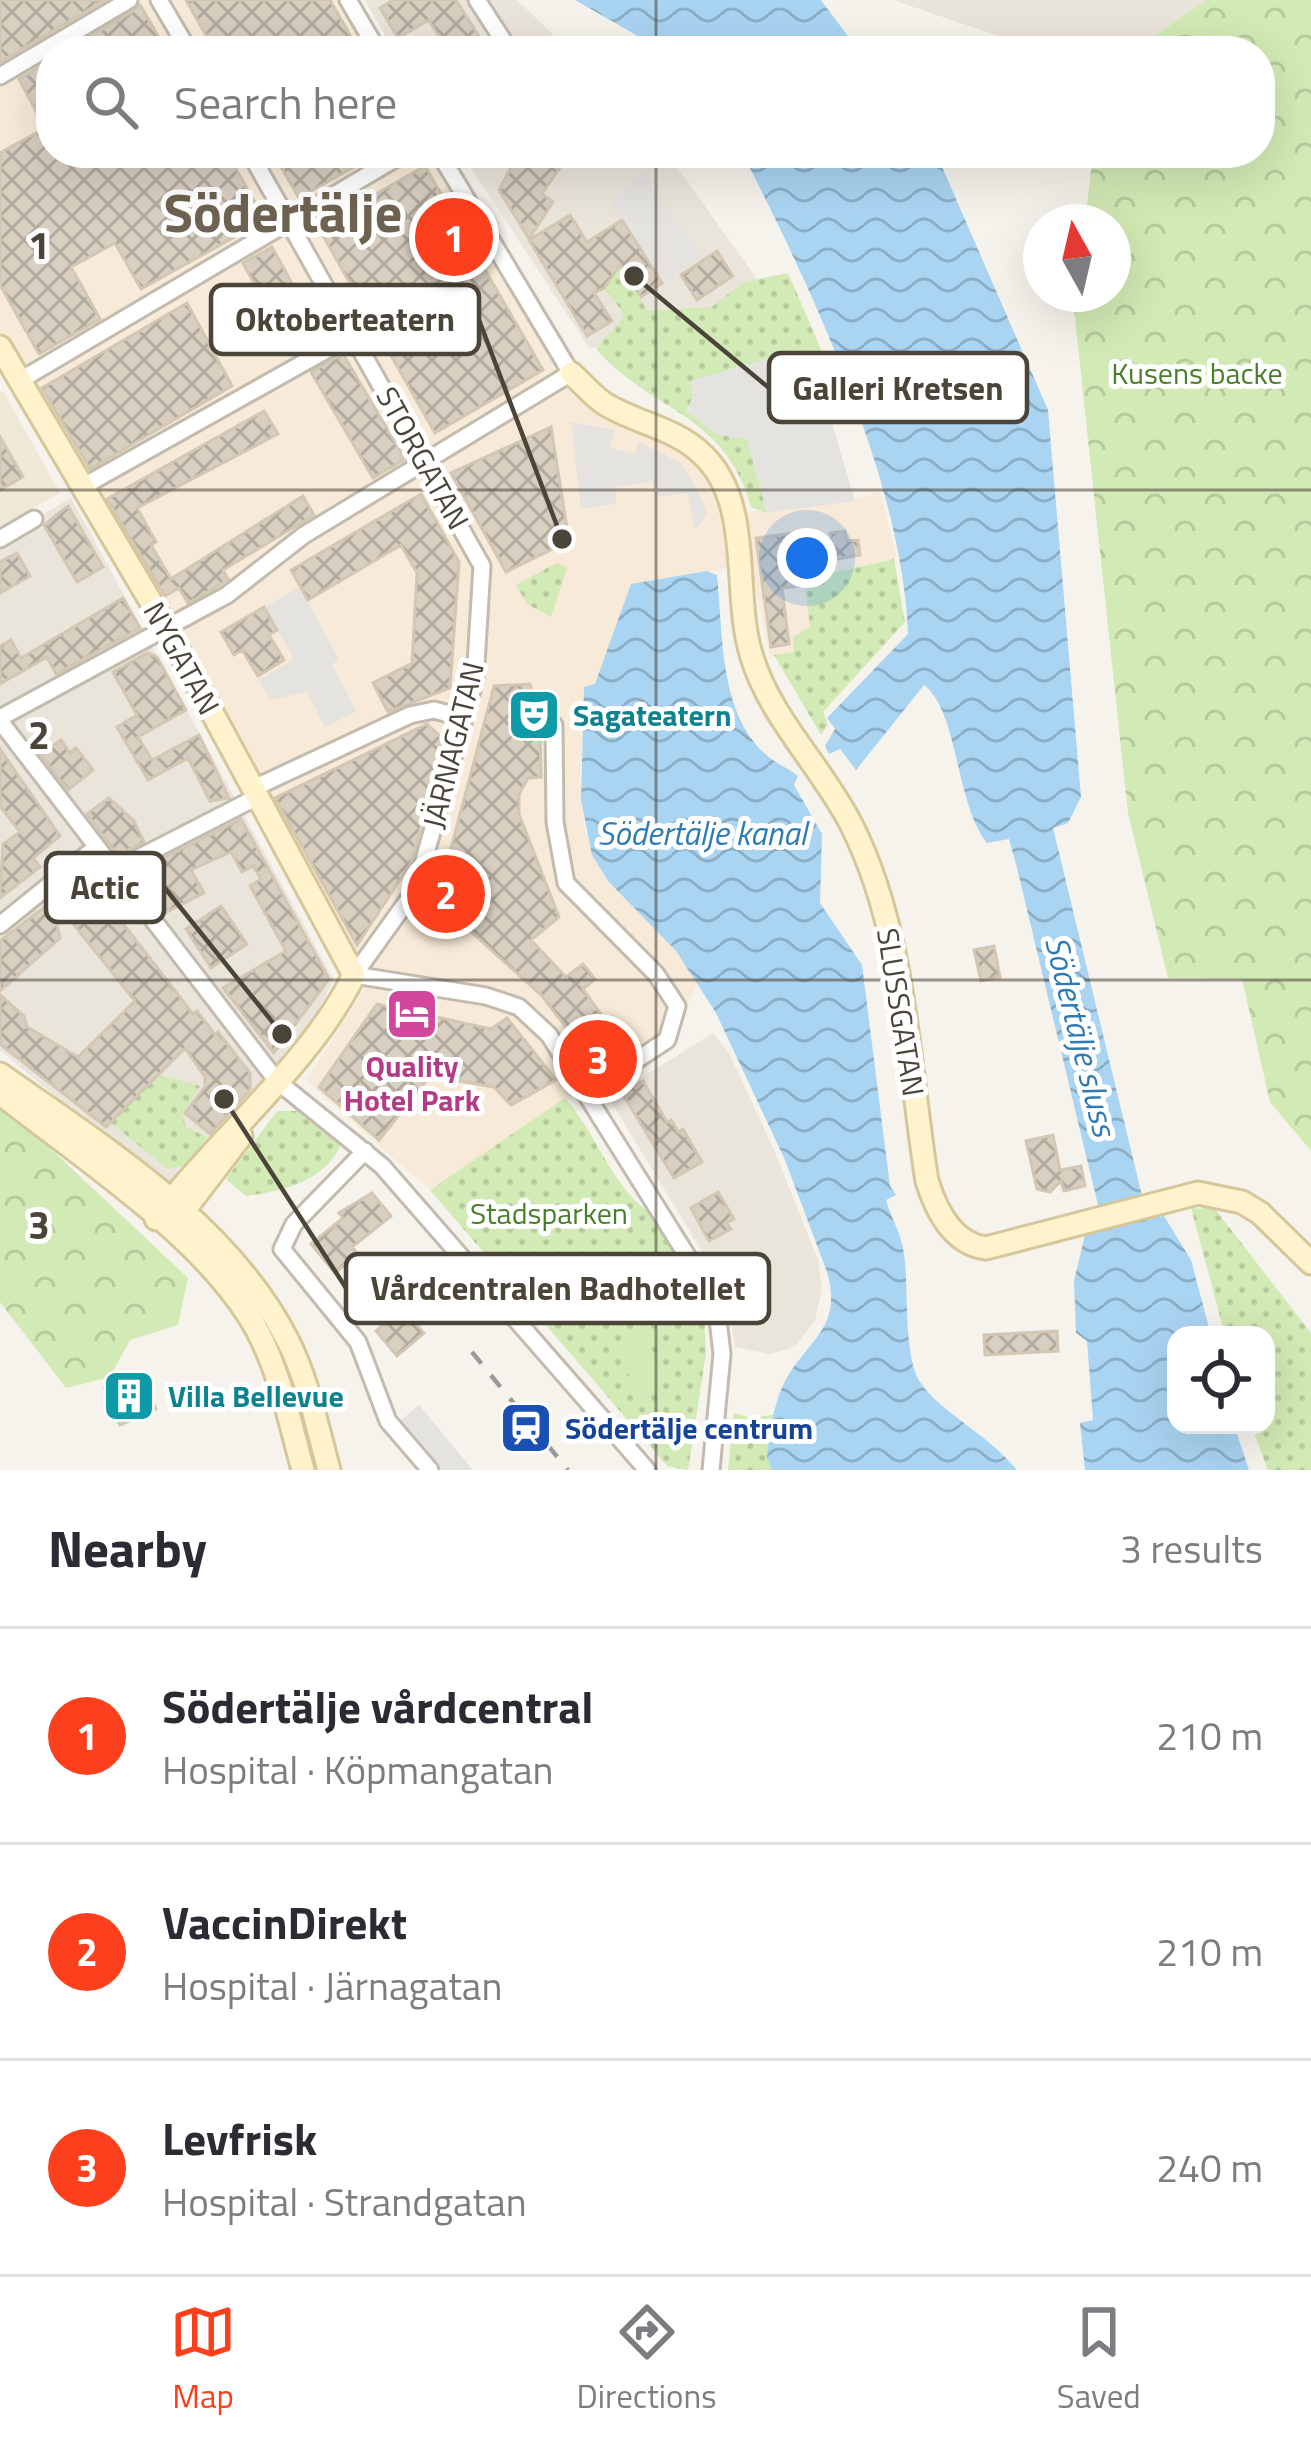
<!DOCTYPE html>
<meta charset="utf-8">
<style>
:root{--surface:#fff;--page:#f2f2f3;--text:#2b2b33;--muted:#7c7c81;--line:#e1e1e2;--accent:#fc3f1d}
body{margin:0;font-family:"Titillium Web",sans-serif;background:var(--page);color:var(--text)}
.controls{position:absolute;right:36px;bottom:36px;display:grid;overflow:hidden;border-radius:24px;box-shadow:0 12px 48px #0002}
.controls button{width:108px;height:108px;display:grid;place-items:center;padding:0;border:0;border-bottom:3px solid var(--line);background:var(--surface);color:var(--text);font:60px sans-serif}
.compass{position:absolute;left:1023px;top:204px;width:108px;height:108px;border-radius:50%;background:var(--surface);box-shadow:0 12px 48px #0002;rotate:352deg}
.you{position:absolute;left:807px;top:558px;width:42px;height:42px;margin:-30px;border:9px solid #fff;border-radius:50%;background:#1a73e8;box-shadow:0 0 0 18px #1a73e833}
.badge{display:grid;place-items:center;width:78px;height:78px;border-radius:50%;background:var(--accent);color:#fff;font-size:39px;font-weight:700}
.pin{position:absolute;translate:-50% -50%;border:6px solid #fff;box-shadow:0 3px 12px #0006}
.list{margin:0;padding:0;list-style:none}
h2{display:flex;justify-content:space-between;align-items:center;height:156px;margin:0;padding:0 48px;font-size:51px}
h2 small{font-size:39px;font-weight:400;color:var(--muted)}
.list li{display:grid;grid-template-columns:78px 1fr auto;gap:36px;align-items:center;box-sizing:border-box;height:216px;padding:0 48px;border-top:3px solid var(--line)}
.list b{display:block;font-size:45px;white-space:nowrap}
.list p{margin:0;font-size:39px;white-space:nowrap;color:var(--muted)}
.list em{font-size:39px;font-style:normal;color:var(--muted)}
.icon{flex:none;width:66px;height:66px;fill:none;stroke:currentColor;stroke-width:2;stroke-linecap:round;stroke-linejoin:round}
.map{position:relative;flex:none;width:1311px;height:1470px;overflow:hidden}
.search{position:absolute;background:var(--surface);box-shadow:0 12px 48px #0002;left:36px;right:36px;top:36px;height:132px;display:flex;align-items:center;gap:30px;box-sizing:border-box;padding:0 42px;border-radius:48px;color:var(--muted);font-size:45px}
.sheet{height:804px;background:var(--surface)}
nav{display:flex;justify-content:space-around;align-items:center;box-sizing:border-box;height:168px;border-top:3px solid var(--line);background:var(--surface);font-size:33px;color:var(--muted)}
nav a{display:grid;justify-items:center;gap:6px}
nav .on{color:var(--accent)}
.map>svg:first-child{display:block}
.residential{fill:#eae5da}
.commercial{fill:#f7ead8}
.education{fill:#efe8d6}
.grass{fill:url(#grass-dots)}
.forest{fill:url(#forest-crowns)}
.garden{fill:#d2eab5}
.parking{fill:#e5e3e0}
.water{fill:url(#water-waves)}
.building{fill:url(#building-cross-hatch);stroke:#d3c7b4;stroke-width:3}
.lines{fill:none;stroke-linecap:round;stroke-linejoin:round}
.street-casing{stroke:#c2bbae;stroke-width:21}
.secondary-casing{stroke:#d6c79b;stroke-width:27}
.street{stroke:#fff;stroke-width:15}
.secondary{stroke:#fff3cd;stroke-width:21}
.rail{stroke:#9a9a9a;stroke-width:4.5;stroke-dasharray:15 15;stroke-linecap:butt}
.grid{fill:none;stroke:#4b4439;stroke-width:3;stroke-opacity:0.55}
.labels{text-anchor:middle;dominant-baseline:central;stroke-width:10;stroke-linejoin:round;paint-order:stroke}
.park-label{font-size:30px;fill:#4a7f2a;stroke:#fff}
.street-label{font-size:30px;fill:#4b4439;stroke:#fff}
.culture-label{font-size:30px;font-weight:bold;fill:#0d838f;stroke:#fff;text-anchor:start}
.hotel-label{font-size:30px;font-weight:bold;fill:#b23c85;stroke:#fff}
.transit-label{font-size:30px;font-weight:bold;fill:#164399;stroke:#fff;text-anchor:start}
.water-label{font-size:33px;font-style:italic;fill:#2e7ab2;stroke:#fff}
.town-label{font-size:54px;font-weight:bold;fill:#6e6250;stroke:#fff}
.grid-label{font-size:39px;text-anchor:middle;font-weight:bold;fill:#4b4439;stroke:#fff;stroke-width:10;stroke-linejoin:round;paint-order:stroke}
.leader{fill:none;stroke:#4b4439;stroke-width:4.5}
.callout-dot{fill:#4b4439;stroke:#fff;stroke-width:4.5}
.callout{fill:#fff;stroke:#4b4439;stroke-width:4.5}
.callout-label{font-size:33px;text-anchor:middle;font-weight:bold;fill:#4b4439}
</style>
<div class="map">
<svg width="1311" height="1470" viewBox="0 0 1311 1470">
<defs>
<pattern id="grass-dots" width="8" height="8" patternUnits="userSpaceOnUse" patternTransform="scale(3)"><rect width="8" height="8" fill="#d2eab5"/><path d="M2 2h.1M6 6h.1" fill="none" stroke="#b6ca9c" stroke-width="1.8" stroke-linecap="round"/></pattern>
<pattern id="forest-crowns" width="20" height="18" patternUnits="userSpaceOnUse" patternTransform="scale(3)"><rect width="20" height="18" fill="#d2eab5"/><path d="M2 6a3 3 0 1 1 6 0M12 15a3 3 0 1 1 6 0" fill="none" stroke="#b6ca9c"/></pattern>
<pattern id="water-waves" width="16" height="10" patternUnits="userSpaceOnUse" patternTransform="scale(3)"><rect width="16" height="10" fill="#a9d4f2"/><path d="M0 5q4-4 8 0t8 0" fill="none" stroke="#8caec5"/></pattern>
<pattern id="building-cross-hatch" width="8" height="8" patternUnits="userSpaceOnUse" patternTransform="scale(3)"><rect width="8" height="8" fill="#d8cfc1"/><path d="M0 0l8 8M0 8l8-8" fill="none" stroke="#b1aa9e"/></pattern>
</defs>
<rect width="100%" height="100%" fill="#f6f3ec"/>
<path class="residential" d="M365 0H517L570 51H394Z
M893 0H1206L1133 51H1042Z
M461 153H667L767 293 590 349Z
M71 498 334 980 284 1073 183 1203 0 1050V539Z
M713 1033 730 1055 774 1150 818 1260 822 1288 815 1321 794 1347 770 1354 735 1347 727 1293 609 1098Z"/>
<path class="commercial" d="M0 0H340L371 51H51V153H432L572 396 692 456 723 514 844 503 880 491 897 558 804 579 810 627 795 652 770 657 751 564 631 585 584 726 580 776 585 832 608 881 676 951 698 982 683 1014 635 1056 430 1190 306 1081 364 990 351 954 0 331Z"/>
<path class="education" d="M3 391 60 493 0 526V393Z"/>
<path class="grass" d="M605 242 648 311 712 307 744 282 788 273 826 361 803 370 795 351 691 381 693 396 687 411 747 438 767 513 751 507C725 412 652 413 596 349L625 315 604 288Z
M894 559 905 622 823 712 828 725 821 735 774 655 794 652 793 637 810 627 804 579Z
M557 563 567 568 551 617 527 604 516 585Z
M158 1075 200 1086 182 1115 186 1127 207 1137 191 1164 168 1169 111 1123Z
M565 1098C596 1132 615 1195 655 1215L704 1313 706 1353 688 1470 667 1466 430 1190Z
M277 1111H305L342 1142C327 1181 283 1191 246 1196L226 1179Z
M1191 1208 1215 1209 1311 1333V1470H1268L1251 1425H1266V1335H1225Z
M734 1413 752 1418 776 1414 767 1457 772 1470H728Z"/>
<path class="forest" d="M1206 0H1311V1151L1270 1102 1242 979 1168 978 1128 813 1074 309 1076 294H1113V222H1085L1093 153H1260V51H1133Z
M0 1101 188 1278 178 1325 130 1340 110 1377 66 1388 0 1302Z"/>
<path class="garden" d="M642 1333 667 1375 639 1391 614 1350Z"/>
<path class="parking" d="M642 171 701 257 662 283 611 204Z
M796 351 803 369 815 366 855 501 767 513 747 439 718 435 687 412 693 396 690 381Z
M571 422 615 430 610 447 635 455 638 442 681 463 701 497 707 514 701 524 694 529 688 493 655 497 652 481 615 487 616 504 581 509Z
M300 587 339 660 332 664 356 711 325 727 307 692 270 700 259 680 294 659 264 607Z
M419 1405 473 1470H442L401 1420Z"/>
<path class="water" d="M575 0H821L859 51H664Z
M742 153H936L1048 410 1081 797 1068 823 1053 828 1144 1204 1149 1219 1164 1216 1191 1260 1211 1335H1176V1425H1234L1249 1470H1085L1080 1423 1093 1420 1087 1341 1076 1333 1074 1281 1085 1235 1104 1230 1017 868 1009 839 987 843C955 803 959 712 924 685L856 770 840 749 829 754 825 746 835 729 827 718 908 634C903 484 811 286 742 153Z
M707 571 717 575C723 632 719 707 761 750 773 763 789 768 798 776L794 785 822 834 820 903 862 965 890 1186 896 1195 886 1200C891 1218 902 1235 904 1254 909 1288 903 1356 920 1382 938 1410 991 1437 1017 1470H772L767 1458C769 1432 775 1396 789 1374 813 1337 842 1324 827 1272L785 1160 716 1013 676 951 608 881 592 855 581 800 584 687 595 684 631 584Z"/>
<path class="building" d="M0 0H105L0 62Z
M186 0H330L359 51H215Z
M393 0H456L488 51H447L429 20 398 38 380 8Z
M140 5 167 51H66L135 10Z
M51 60V153H227L265 220 141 289 115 243 71 267 100 319 39 354 0 285V153L45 128 19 79Z
M273 153H379L299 198Z
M519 153H570L542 194 553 202 529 239 499 190Z
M425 166 543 370 435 433 318 227Z
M570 215 587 242 622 220 662 283 641 297 620 265 604 288 594 293 612 321 587 336 529 240Z
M272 247 318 331 289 347 243 263Z
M717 251 733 276 697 300 681 275Z
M187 303 232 386 90 469 42 388Z
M343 354 405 459 373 478 311 372Z
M264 411 278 434 137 508 156 542 151 545 171 579 303 496 314 515 223 570 228 579 213 589 188 603 179 588 165 596 107 499Z
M551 427 569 541 506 572 451 473Z
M0 437 23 477 0 490Z
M421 494 459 562 450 688 388 712 373 683 412 663 417 573 401 545 308 600 291 570Z
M68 506 103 567 77 582 44 525Z
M845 531 847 541 858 540 860 555 826 561 823 545 832 543 830 533Z
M794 533 802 586 782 588 789 644 771 647 756 538Z
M17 553 30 576 0 593V562Z
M123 598 140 628 56 674 47 657 0 684V646L11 640 21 658Z
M264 607 277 630 269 635 284 660 258 676 242 650 234 655 221 632Z
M147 653 157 657 186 710 138 737 152 760 199 735 229 798 210 801 188 758 148 780 117 727 137 715 113 672Z
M530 684 540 724 541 777 528 778 519 794V814L559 917 531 940 566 977 583 964 595 979 583 989 625 1048 597 1068 542 996 437 901 494 686Z
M427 724 444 740 411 863 357 945 275 798Z
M61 740 70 753 76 748 93 770 68 790 41 755Z
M0 749 60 836 33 858 40 867 0 898 3 844 20 832 0 806Z
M109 798 134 821 144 842 118 855 87 814Z
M241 819 329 979 274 1053 223 988 286 951 250 886 261 879 253 866 242 872 231 852 191 870 204 893 167 912 156 890 148 892 137 872Z
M97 890 193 1014 197 1011 215 1035 218 1032 250 1073V1090L210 1134 185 1113 205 1087V1077L185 1048 106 1127 0 1044V995L24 1016 27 1027 78 1057 135 1001 66 915Z
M51 902 60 938 0 991V941Z
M221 906 247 944 211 968 186 929Z
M994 946 1000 977 981 981 974 950Z
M377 1004 491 1029 507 1018 556 1080 511 1105 494 1087 430 1076 379 1140 319 1087Z
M643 1081 667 1122 671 1120 678 1132 683 1129 702 1162 674 1178 622 1093Z
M1053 1135 1060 1170 1081 1166 1085 1186 1064 1191 1061 1181 1050 1192 1037 1189 1026 1141Z
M718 1192 734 1219 727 1223 731 1229 709 1241 691 1208Z
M372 1193 391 1216 352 1247 358 1254 335 1273 311 1244 343 1218 339 1213Z
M757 1253 768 1270 745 1288 742 1285 732 1291 722 1275 746 1254 749 1258Z
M381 1286 424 1333 397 1356 376 1331 390 1319 370 1296Z
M1057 1331 1058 1351 985 1355 984 1335Z
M140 1373 156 1409 120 1425 104 1388 122 1376 124 1380Z"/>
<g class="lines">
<g class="street-casing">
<path id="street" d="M159 0 189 51
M348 0 378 51
M477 0 510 51
M0 76 129 0
M250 153 482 566 475 680 422 867 410 897 354 975 486 996 519 1007 549 1035 716 1302 722 1354 711 1470
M19 381 405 153
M82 487 355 334
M0 539 34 519
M0 718 227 595 304 535 571 373 439 153
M0 721 277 1081 382 1166 647 1470
M554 725 555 822 566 883 656 974 677 1006 667 1040 588 1092
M254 788 410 715 434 710 464 718
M113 871 259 796
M0 925 95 848
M365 1151 294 1224 282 1249 358 1342 388 1421 430 1470"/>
</g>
<g class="secondary-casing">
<path id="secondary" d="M0 347 167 629 354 975C312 1062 217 1139 156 1219
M571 373C582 383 593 396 605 404 636 423 675 428 702 454 754 503 732 591 751 654 769 717 823 768 852 826 906 934 908 1064 927 1181 936 1210 953 1244 986 1248L1198 1193 1242 1202 1260 1213 1311 1263
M0 1074C103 1147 228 1224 287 1339 308 1380 317 1426 329 1470
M0 1093C81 1158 207 1238 257 1330 280 1373 290 1423 303 1470
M176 1221 241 1136"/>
</g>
<use href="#street" class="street"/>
<use href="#secondary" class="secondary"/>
<path class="rail" d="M472 1352 568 1470"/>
</g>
<path class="grid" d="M656 0V51M656 153V1470M0 490H1311M0 980H1311"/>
<defs>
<g id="theatre-square" transform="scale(2.7)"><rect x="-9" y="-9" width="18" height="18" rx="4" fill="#0f9aa8" stroke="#fff"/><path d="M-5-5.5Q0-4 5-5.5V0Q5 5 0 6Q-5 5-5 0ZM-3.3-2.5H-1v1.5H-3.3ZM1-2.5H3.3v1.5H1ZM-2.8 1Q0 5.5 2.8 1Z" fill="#fff"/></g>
<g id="hotel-square" transform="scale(2.7)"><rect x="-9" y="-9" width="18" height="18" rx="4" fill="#d1479c" stroke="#fff"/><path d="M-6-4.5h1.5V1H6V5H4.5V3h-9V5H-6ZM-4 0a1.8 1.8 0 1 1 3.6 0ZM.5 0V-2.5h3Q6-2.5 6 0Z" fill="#fff"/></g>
<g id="building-square" transform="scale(2.7)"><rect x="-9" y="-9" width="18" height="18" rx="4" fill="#0f9aa8" stroke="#fff"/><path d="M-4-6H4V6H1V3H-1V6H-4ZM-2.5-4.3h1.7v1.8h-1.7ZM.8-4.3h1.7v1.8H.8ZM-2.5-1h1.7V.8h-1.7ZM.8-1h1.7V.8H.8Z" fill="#fff"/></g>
<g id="station-square" transform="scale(2.7)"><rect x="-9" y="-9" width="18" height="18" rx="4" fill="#1a4fb4" stroke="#fff"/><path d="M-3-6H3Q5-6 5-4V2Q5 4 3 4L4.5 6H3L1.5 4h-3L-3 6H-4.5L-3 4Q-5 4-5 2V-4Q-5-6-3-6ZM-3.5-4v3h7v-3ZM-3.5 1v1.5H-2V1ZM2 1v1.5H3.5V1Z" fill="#fff"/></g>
</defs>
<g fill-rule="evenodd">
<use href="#theatre-square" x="534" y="715"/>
<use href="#hotel-square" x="412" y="1014"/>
<use href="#building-square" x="129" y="1396"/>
<use href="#station-square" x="526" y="1428"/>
</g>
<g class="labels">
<g class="park-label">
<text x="1197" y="373">Kusens backe</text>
<text x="549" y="1213">Stadsparken</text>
</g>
<g class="street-label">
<text transform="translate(423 458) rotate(61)">STORGATAN</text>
<text transform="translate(182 658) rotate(61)">NYGATAN</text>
<text transform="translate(453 745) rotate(-76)">JÄRNAGATAN</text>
<text transform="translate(901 1012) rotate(81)">SLUSSGATAN</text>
</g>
<g class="culture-label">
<text x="573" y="715">Sagateatern</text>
<text x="168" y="1396">Villa Bellevue</text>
</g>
<g class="hotel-label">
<text x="412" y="1066">Quality<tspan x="412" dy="34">Hotel Park</tspan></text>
</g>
<g class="transit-label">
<text x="565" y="1428">Södertälje centrum</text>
</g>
<g class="water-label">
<text x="702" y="833">Södertälje kanal</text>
<text transform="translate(1081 1036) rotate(76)">Södertälje sluss</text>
</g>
<g class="town-label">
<text x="283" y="212">Södertälje</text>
</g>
</g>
<g class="grid-label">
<text x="39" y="259">1</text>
<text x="39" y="749">2</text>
<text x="39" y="1239">3</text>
</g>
<path class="leader" d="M562 539L479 320M634 276L769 388M282 1034L164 887M224 1099L346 1288"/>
<g class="callout-dot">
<circle cx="562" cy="539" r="12"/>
<circle cx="634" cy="276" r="12"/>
<circle cx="282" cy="1034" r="12"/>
<circle cx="224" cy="1099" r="12"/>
</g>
<g class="callout">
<rect x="211" y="285" width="268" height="69" rx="12"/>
<rect x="769" y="353" width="258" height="69" rx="12"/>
<rect x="46" y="853" width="118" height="69" rx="12"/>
<rect x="346" y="1254" width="423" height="69" rx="12"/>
</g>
<g class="callout-label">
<text x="345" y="331">Oktoberteatern</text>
<text x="898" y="400">Galleri Kretsen</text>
<text x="105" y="899">Actic</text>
<text x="558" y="1300">Vårdcentralen Badhotellet</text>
</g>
</svg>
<div class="controls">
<button><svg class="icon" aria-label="locate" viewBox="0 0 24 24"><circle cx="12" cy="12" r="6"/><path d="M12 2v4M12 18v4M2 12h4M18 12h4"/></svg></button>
</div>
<svg class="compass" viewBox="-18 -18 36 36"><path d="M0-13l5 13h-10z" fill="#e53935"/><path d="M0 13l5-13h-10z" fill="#7c7c81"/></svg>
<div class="you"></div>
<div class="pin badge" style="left:454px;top:237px">1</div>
<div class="pin badge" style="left:446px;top:894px">2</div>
<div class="pin badge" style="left:598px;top:1059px">3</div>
<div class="search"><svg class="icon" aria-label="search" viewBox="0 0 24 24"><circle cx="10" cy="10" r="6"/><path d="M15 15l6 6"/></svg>Search here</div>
</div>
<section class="sheet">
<h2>Nearby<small>3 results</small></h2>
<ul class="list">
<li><span class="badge">1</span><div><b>Södertälje vårdcentral</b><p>Hospital · Köpmangatan</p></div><em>210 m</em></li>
<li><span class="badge">2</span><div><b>VaccinDirekt</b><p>Hospital · Järnagatan</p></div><em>210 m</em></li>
<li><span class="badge">3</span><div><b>Levfrisk</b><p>Hospital · Strandgatan</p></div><em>240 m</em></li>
</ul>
</section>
<nav>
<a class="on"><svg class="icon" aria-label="map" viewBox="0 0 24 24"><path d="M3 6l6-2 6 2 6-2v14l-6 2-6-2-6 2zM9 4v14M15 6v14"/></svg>Map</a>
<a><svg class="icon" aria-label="directions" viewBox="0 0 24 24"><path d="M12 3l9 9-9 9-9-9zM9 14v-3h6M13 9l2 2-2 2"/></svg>Directions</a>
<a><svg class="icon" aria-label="saved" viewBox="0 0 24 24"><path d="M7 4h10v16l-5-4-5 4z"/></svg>Saved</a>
</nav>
